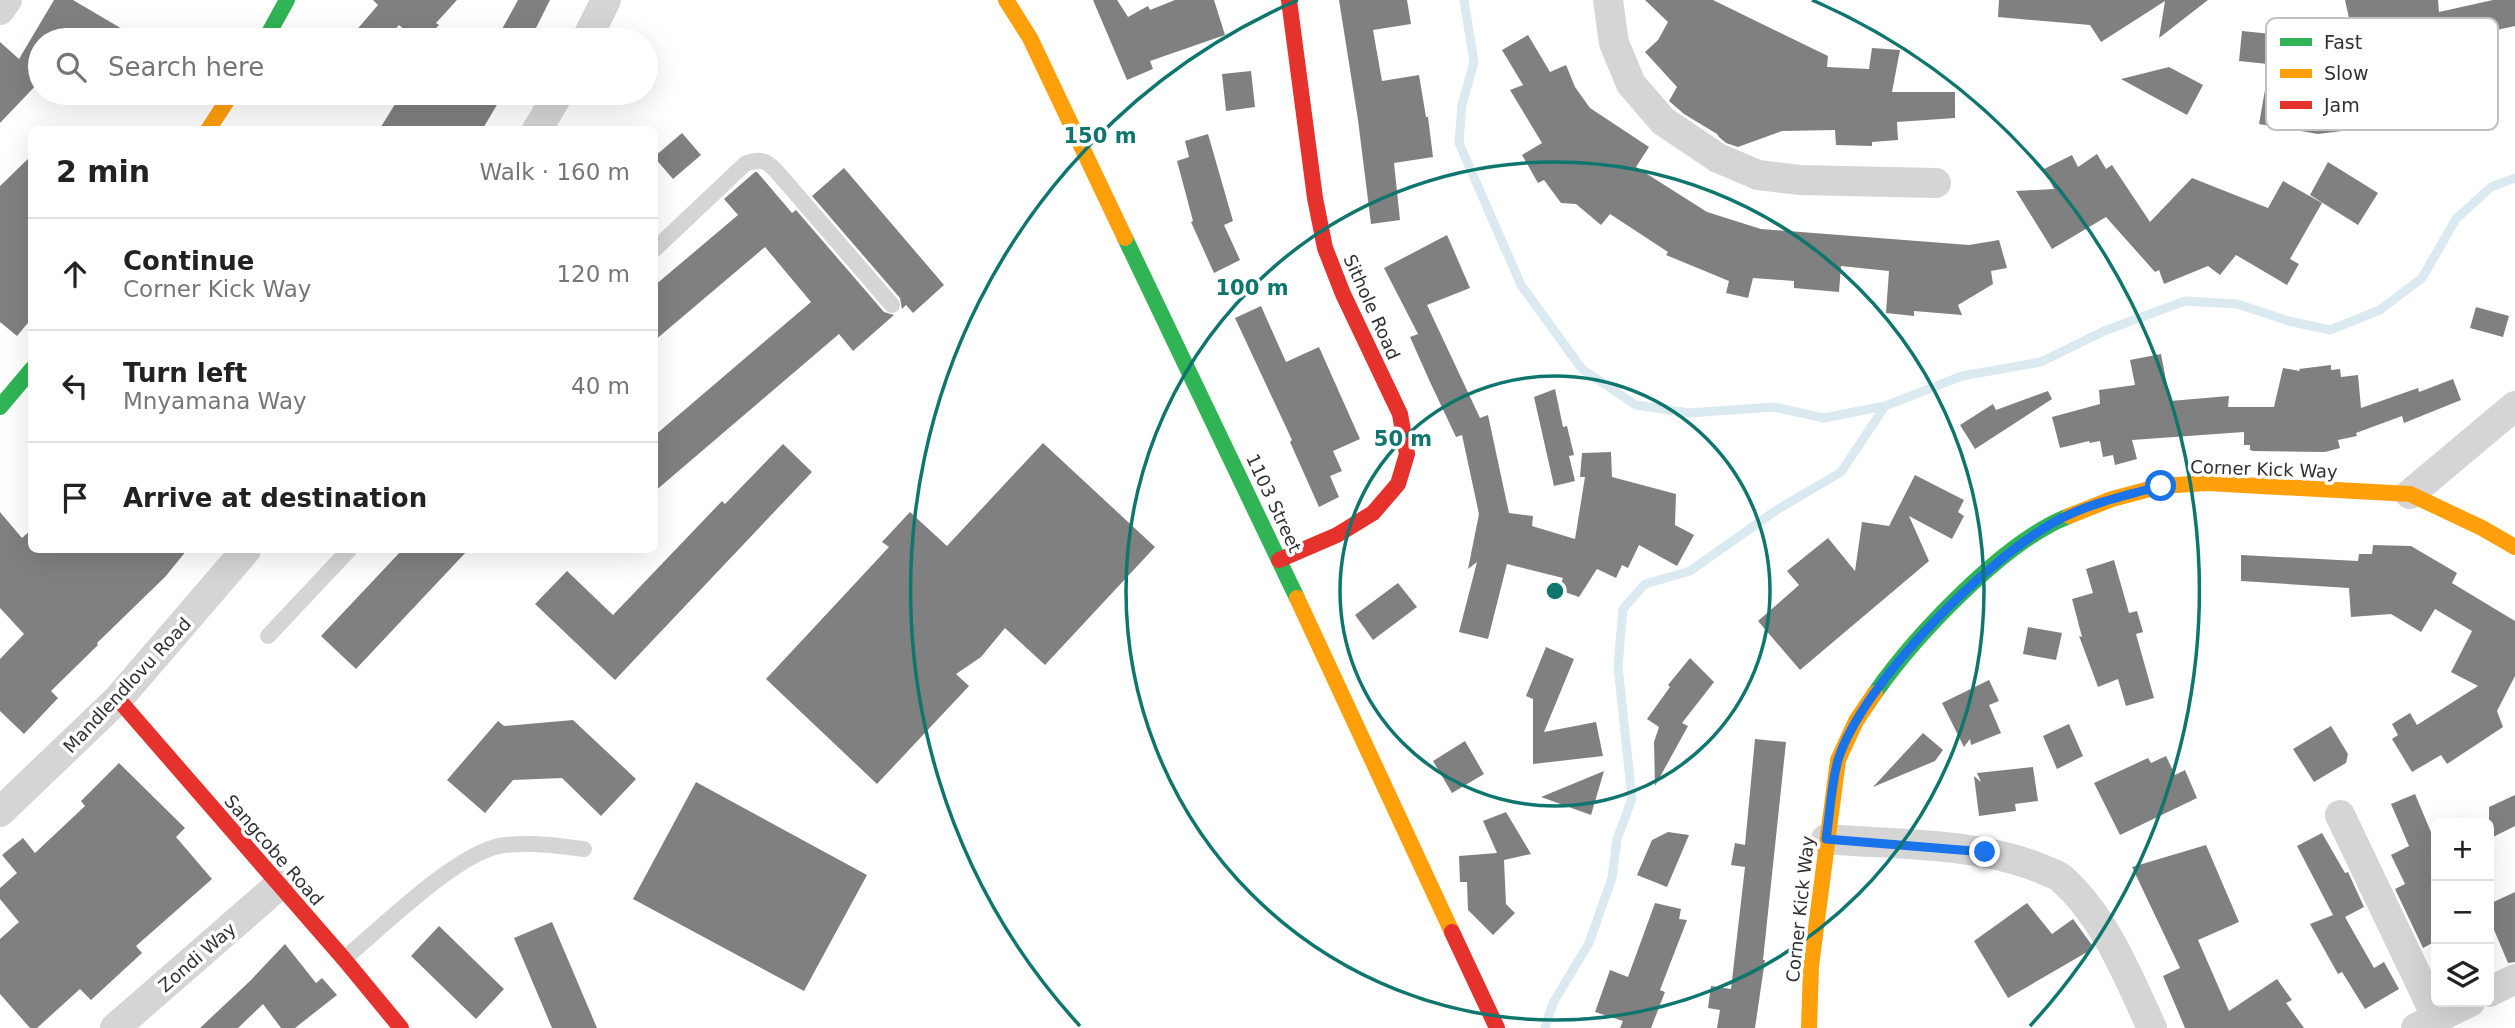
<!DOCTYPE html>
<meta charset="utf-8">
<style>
:root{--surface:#fff;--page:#f6f6f6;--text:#222;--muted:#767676;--line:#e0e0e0}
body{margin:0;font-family:"DejaVu Sans",sans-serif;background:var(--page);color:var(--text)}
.controls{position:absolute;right:21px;bottom:21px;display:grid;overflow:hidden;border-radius:10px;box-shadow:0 7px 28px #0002}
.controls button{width:63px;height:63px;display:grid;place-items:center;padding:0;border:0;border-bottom:2px solid var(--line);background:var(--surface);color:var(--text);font:35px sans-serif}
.stop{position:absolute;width:21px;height:21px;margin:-16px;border:5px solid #1a73e8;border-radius:50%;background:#fff}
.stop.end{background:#1a73e8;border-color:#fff;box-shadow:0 2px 7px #0008}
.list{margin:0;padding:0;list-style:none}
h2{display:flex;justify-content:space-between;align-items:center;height:91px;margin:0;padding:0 28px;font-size:30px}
h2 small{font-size:23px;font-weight:400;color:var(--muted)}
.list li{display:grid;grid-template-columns:46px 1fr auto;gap:21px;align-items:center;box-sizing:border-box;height:112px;padding:0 28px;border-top:2px solid var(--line)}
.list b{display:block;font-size:26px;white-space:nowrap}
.list p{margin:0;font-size:23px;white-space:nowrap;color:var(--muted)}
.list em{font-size:23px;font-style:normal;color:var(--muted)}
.icon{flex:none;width:38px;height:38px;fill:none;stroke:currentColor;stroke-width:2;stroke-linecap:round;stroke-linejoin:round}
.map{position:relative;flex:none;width:2515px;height:1028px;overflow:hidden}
.search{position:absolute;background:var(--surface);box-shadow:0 7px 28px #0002;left:28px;top:28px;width:630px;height:77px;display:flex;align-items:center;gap:18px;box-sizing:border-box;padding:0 24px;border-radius:38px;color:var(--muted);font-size:26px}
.panel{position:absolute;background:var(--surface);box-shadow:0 7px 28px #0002;left:28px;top:126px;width:630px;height:427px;border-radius:10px}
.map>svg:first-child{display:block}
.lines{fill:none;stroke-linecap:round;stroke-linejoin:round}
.stream{stroke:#dbe9f0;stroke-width:9}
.building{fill:#808080}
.lane{stroke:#d5d5d5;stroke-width:16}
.street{stroke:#d5d5d5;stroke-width:30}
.fast{stroke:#30b455;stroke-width:16}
.slow{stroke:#ff9f0a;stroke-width:16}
.jam{stroke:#e5322d;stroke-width:16}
.route{stroke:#1a73e8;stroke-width:9}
.ring{fill:none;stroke:#0f766e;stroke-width:3.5}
.labels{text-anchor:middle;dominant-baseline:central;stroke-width:7;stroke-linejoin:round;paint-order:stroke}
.street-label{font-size:18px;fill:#313131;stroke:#fff}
.key{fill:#fff;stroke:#c1c1c1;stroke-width:2}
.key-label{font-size:19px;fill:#313131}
.centre{fill:#0f766e;stroke:#fff;stroke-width:3.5}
.ring-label{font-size:21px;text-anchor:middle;font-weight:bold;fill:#0f766e;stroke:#fff;stroke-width:7;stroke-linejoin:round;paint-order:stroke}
</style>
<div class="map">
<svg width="2515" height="1028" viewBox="0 0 2515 1028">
<rect width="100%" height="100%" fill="#fff"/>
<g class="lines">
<path class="stream" d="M1464 0 1474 62 1462 105 1459 143 1521 285 1582 369 1636 405 1689 413 1774 407 1824 418 1885 406 1962 376 2041 362 2104 331 2185 301 2237 304 2289 321 2330 330 2380 310 2422 278 2456 219 2491 187 2515 178
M1545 1028 1553 1003 1589 943 1612 878 1617 839 1632 799 1618 666 1623 609 1645 584 1690 571 1775 511 1841 472 1885 406"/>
</g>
<path class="building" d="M54 0H73L141 40H40V81L0 123V42L19 59Z
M373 0H457L436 23 439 25 424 40H420L409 30 407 32 399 25 386 40H348L378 5Z
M518 0H550L530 40H496Z
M1093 0H1117L1128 17 1148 6 1150 10 1175 0H1214L1225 35 1150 61 1153 69 1127 80Z
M1339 0H1407L1411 24 1373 30 1382 81 1419 75 1426 117H1428L1433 157 1394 163 1400 220 1371 224 1358 120Z
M1645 0H1713L1828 56 1827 67 1869 69 1872 48 1900 50 1892 92H1955V118L1897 122 1898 140 1872 142V146L1836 145 1835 130 1782 131 1738 147 1726 143 1719 137 1717 134 1684 114 1669 101 1677 87 1645 52 1658 40 1668 22Z
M1999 0H2208L2159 38 2165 1 2101 42 2090 25 1998 17Z
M2345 0H2438L2439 12 2493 0H2515V26L2415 48 2420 85 2354 94 2343 48 2355 45Z
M2242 31 2281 35 2277 65 2239 61Z
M1528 35 1550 72 1566 65 1575 87 1590 108 1649 147 1636 167 1707 212 1761 229 1969 245 1999 240 2007 268 1991 271 1993 284 1958 305 1962 315 1914 311V316L1886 313 1889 271 1841 266 1839 292 1794 288V281L1753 278 1748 298 1726 293 1729 281 1666 255 1668 252 1610 214 1601 225 1576 204 1561 203 1544 180 1538 183 1522 155 1542 143 1510 90 1523 85 1502 50Z
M2169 67 2203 85 2187 115 2121 79Z
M1251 71 1255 107 1226 111 1222 74Z
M2265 90 2373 108 2375 127 2318 134 2259 124Z
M402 93H504L482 130H379Z
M682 133 701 155 673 179 654 157Z
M1208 134 1233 221 1224 225 1240 260 1214 273 1191 222 1193 221 1177 161 1189 157 1185 141Z
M2097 154 2106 169 2112 165 2150 222 2192 178 2268 208 2283 181 2322 203 2290 259 2299 264 2287 285 2236 255 2220 275 2208 266 2164 284 2159 270 2155 272 2106 217 2052 249 2016 191 2054 189 2044 169 2072 155 2078 167Z
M32 155V318L17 336 0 322V186Z
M2328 162 2378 193 2358 225 2310 195Z
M844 168 944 285 913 313 906 305 902 309 900 298 812 196Z
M755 172H757L792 213 796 210 884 312 894 315 853 351 839 334 654 492V436L811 302 765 247 654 341V286L738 215 724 199Z
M1447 235 1470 288 1427 305 1480 418 1488 415 1509 513 1533 516 1532 526 1575 539 1585 477H1580L1582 453 1611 452 1612 477 1676 494 1675 525 1694 535 1677 566 1639 545 1628 568 1622 565 1616 578 1597 569 1579 597 1559 590 1563 578 1507 564 1488 639 1459 632 1477 562 1468 569 1479 514 1462 435 1456 437 1430 382 1410 337 1418 334 1384 268Z
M1261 306 1286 362 1319 347 1360 439 1333 451 1342 471 1330 476 1339 497 1319 507 1290 442 1292 440 1235 318Z
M2476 307 2509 316 2503 337 2470 328Z
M2161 354 2170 401 2229 396 2228 407H2274L2283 368 2300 371 2299 369 2331 365V370L2340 369 2341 377 2358 375 2361 408 2418 388 2419 392 2453 379 2461 400 2404 423 2402 416 2356 433 2357 436 2338 440 2340 448 2325 452 2253 451 2250 450V445H2244V432L2132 440 2137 459 2115 465 2113 455 2103 457 2100 441 2090 443 2089 441 2060 448 2052 417 2100 404 2099 390 2135 385 2130 360Z
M1555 389 1563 427 1567 426 1574 455 1569 456 1575 481 1554 486 1534 397Z
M2048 391 2052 399 1975 449 1960 425 1993 404 1996 410Z
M1043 443 1155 547 1045 665 1005 628 981 657 956 674 969 686 877 784 766 679 889 547 882 542 910 512 947 546Z
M783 444 812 472 615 680 535 604 567 571 613 615 722 501 725 504Z
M1915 475 1964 500 1958 512 1964 516 1952 539 1909 516 1929 561 1800 670 1758 621 1799 585 1787 571 1828 538 1855 571 1862 522 1889 526Z
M0 512 22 538 32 529V550H187L165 577 97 643 98 645 51 691 58 698 24 734 0 711V659L24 634 0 608Z
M2373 545 2411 546 2457 573 2452 583 2515 621V676L2497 711 2503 727 2447 764 2441 755 2412 772 2392 739 2398 735 2392 724 2410 713 2417 725 2478 686 2451 672 2472 631 2435 609 2421 632 2391 614 2351 617 2349 588 2241 581V555L2358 561 2359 554H2372Z
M402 550H468L356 669 321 636Z
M2114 560 2129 613 2137 611 2143 632 2136 634 2154 698 2126 706 2118 679 2098 687 2079 636 2082 637 2072 599 2093 593 2086 569Z
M1398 583 1417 607 1373 640 1355 615Z
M2028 627 2062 633 2056 660 2023 654Z
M1546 647 1574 659 1544 732 1596 722 1603 756 1533 764V699L1526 696Z
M1690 658 1714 682 1682 723 1688 726 1655 786 1654 742 1659 727 1647 719 1670 687 1668 685Z
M1989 680 1999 701 1989 705 2001 733 1971 745 1970 739 1964 747 1942 703Z
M573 720 636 779 601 816 562 778 513 780 485 813 447 780 498 721 504 726Z
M2069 724 2083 756 2057 769 2043 736Z
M2331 726 2348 754 2346 763 2314 782 2293 749Z
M1923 733 1943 750 1935 761 1873 787Z
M1755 739 1786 742 1763 960H1765L1755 1028H1717L1720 1010 1708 1008 1711 986 1731 989 1745 867 1731 865 1735 843 1745 845Z
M1465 741 1484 774 1452 793 1433 761Z
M2166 756 2175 775 2185 770 2197 798 2120 835 2094 783 2148 758 2151 763Z
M119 763 185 828 176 837 212 879 136 946 142 953 91 1000 80 989 37 1028H30L0 994V939L19 922 0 899V888L17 873 2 855 23 838 35 853 85 806 81 801Z
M2033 767 2038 801 2015 804 2016 811 1979 816 1974 776 1981 782 1977 773Z
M1604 771 1591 815 1541 797Z
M696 782 867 875 804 991 633 899Z
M2415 794 2436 844V941L2423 948 2395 889 2405 884 2391 855 2409 846 2391 804Z
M2515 795V826L2489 839V807Z
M1506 812 1531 854 1504 860 1506 904 1515 913 1493 935 1468 910 1467 882H1460L1459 856 1497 853 1483 821Z
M1668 832 1689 835 1667 887 1637 875 1652 840Z
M2322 833 2345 873 2348 872 2364 907 2345 917 2374 968 2384 962 2399 989 2365 1009 2342 972 2338 974 2310 924 2333 915 2297 846Z
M2206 845 2239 922 2198 940 2229 1011 2277 979 2292 1000 2286 1003 2304 1028H2185L2163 976 2180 968 2132 867Z
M2515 892V962L2508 963 2489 918V904Z
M1655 903 1681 909 1679 919 1687 920 1660 990 1665 992 1651 1028H1620L1623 1021 1595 1012 1610 970 1628 977Z
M2027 903 2052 934 2073 919 2094 948 2008 998 1974 941Z
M552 922 597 1028H552L514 938Z
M439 926 504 989 476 1019 411 956Z
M285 944 316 983 322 978 337 995 295 1028H281L263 1004 238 1028H200L250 981Z"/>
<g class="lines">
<path class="lane" d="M654 250 745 164C767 155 771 166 785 181L892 305
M268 636 349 550
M344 959C381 928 455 855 499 846 528 841 556 846 584 849"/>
<path class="street" d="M1608 0 1614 43 1631 84 1663 121 1718 158 1758 175 1800 180 1936 183
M0 10 7 0
M586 40 606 0
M537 130 559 93
M2410 494 2515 406
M0 812 118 699 246 550
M2340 815 2437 1018
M1826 839C1895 845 1978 842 2042 869 2048 872 2056 874 2061 878 2106 918 2127 975 2152 1028
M2489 992 2515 979
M115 1028 279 885
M2416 1028 2470 1002"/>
<path class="fast" d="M265 40 287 0
M1125 238 1297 598
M0 407 32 369
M1875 693C1915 636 2004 541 2069 516"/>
<path class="slow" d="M1006 0 1030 38 1125 238
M208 130 232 93
M2069 516 2112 499 2161 486 2207 483 2410 494 2482 528 2515 547
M1297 598 1452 932
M1809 1028 1811 966 1838 760 1856 721 1875 693"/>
<path class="jam" d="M1279 560 1337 535 1373 513 1398 484 1407 454 1400 414 1343 294 1325 248 1315 198 1289 0
M118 699 344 959 401 1028
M1452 932 1497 1028"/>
</g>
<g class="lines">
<path class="route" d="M1985 852 1826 839C1830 814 1831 785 1838 760 1862 683 1989 556 2060 519 2091 503 2127 495 2161 486"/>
</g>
<g class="ring">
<circle cx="1555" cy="591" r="215"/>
<circle cx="1555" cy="591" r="429"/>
<path d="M1080 1026A644 644 0 0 1 1298 0M1812 0A644 644 0 0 1 2030 1026"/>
</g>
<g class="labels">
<g class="street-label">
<text transform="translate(1372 307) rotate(66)">Sithole Road</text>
<text transform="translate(2264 469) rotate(2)">Corner Kick Way</text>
<text transform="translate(1274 503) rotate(65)">1103 Street</text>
<text transform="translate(127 685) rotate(-47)">Mandlendlovu Road</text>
<text transform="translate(274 850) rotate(49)">Sangcobe Road</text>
<text transform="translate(1800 909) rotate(-84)">Corner Kick Way</text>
<text transform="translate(197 957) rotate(-41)">Zondi Way</text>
</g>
</g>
<rect x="2266" y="18" width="232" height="112" rx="10" class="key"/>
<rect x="2280" y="38" width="32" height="8" fill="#30b455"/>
<rect x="2280" y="69" width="32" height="9" fill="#ff9f0a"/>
<rect x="2280" y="101" width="32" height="8" fill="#e5322d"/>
<g class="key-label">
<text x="2324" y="49">Fast</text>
<text x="2324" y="80">Slow</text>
<text x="2324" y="112">Jam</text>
</g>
<circle cx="1555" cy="591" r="10" class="centre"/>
<g class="ring-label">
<text x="1100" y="143">150 m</text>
<text x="1252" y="295">100 m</text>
<text x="1403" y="446">50 m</text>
</g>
</svg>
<div class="controls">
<button>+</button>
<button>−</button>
<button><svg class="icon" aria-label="layers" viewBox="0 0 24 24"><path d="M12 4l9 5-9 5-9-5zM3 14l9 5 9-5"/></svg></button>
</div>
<div class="stop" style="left:2161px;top:486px"></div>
<div class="stop end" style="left:1985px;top:852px"></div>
<div class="search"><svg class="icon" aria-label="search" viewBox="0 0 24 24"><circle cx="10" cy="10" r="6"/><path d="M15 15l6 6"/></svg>Search here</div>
<section class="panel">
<h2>2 min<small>Walk · 160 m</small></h2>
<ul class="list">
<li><svg class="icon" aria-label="ahead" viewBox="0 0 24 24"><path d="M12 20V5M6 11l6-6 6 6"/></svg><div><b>Continue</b><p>Corner Kick Way</p></div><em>120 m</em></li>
<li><svg class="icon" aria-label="left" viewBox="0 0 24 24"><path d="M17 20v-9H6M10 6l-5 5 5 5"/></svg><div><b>Turn left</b><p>Mnyamana Way</p></div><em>40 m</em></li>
<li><svg class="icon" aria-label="arrive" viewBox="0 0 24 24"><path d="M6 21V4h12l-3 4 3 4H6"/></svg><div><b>Arrive at destination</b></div></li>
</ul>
</section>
</div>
